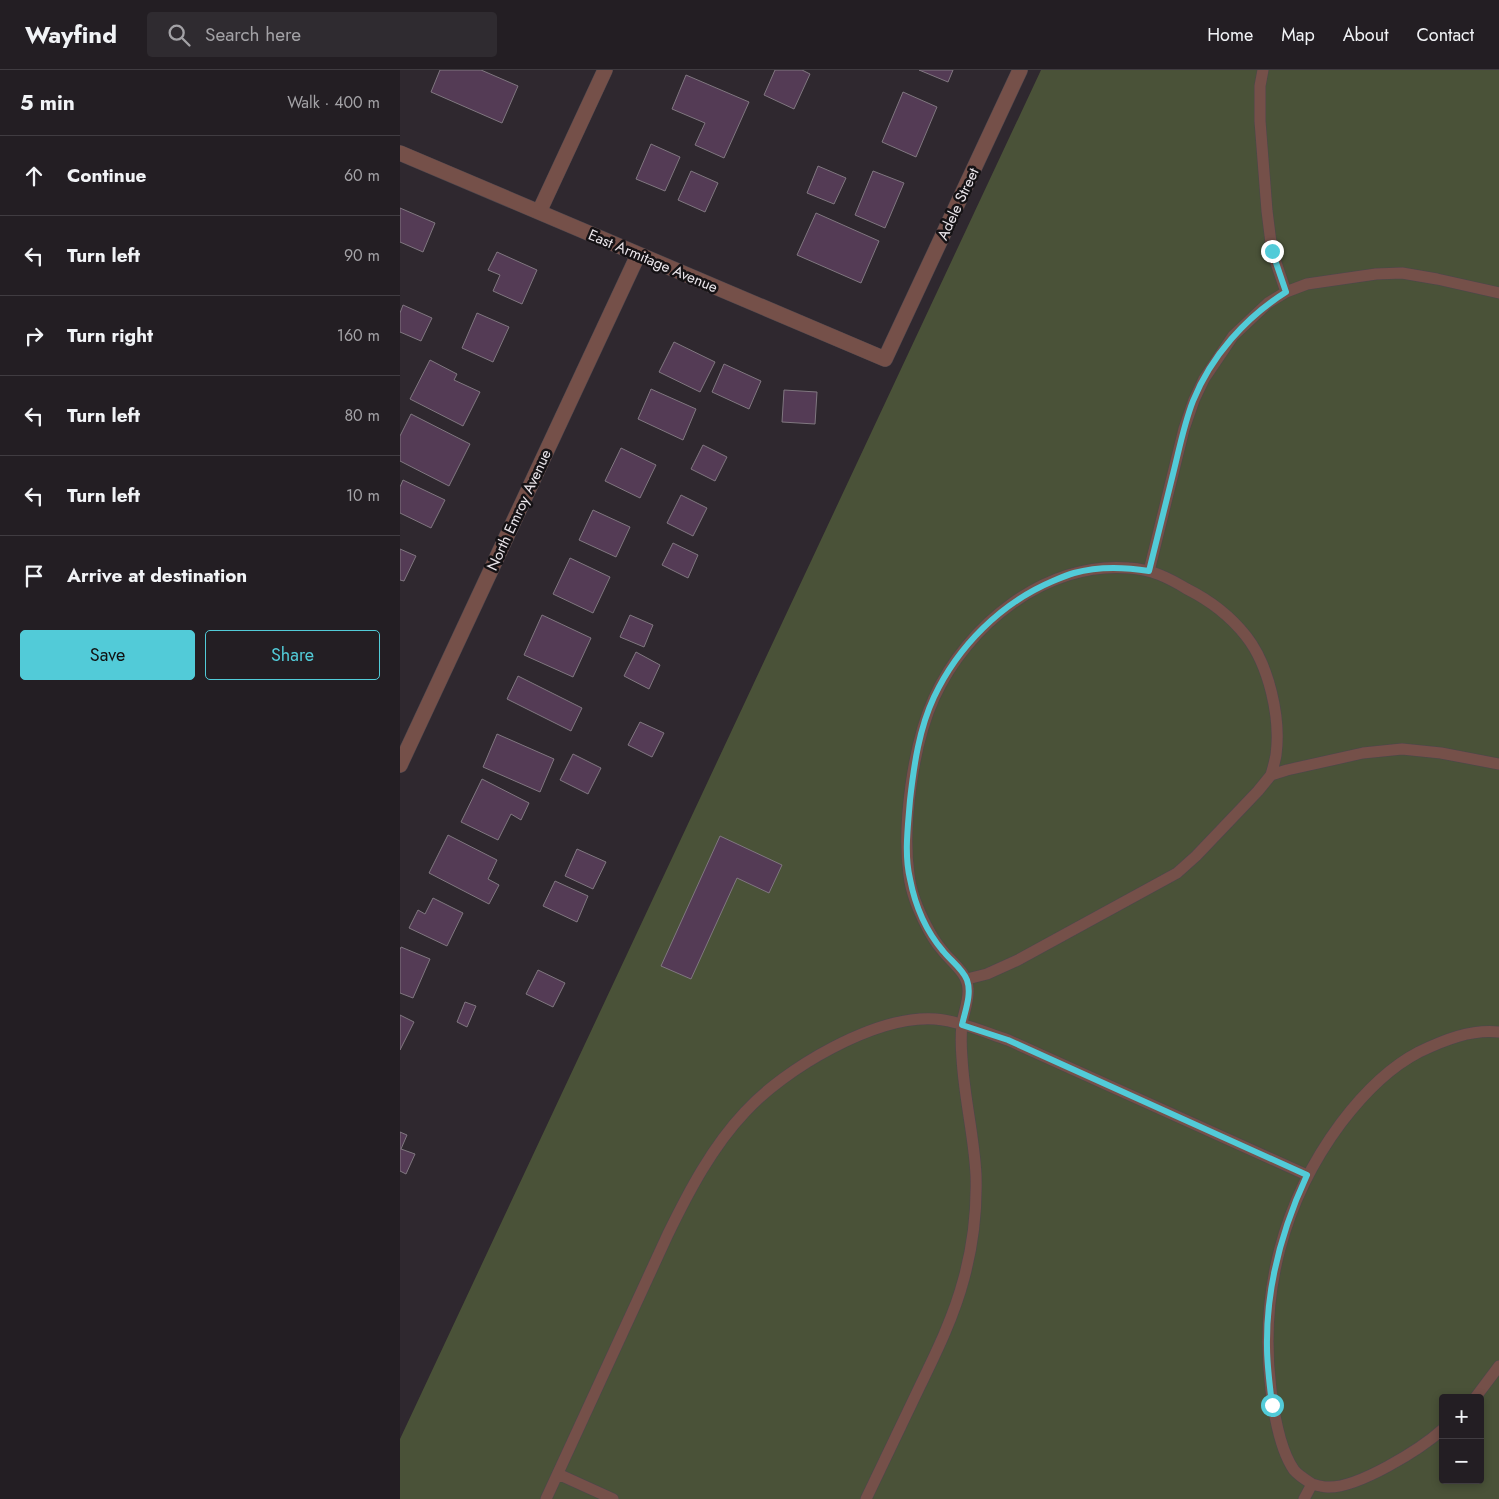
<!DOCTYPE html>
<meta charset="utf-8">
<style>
:root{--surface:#231e23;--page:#2f2b30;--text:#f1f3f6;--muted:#a3a2a6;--line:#403c41;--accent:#52cbd8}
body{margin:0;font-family:Jost,sans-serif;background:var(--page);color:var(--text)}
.controls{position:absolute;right:15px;bottom:15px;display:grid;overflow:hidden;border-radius:5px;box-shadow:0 2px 8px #0003}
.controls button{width:45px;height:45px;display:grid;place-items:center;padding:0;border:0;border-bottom:1px solid var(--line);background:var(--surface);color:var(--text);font:25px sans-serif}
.stop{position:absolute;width:15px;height:15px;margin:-11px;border:4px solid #52cbd8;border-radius:50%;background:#fff}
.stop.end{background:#52cbd8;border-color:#fff;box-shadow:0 1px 5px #0008}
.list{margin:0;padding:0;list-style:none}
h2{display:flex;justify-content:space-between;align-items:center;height:65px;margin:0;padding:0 20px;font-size:21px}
h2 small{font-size:16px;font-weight:400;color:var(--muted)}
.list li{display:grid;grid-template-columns:32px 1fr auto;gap:15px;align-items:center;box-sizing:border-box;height:80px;padding:0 20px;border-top:1px solid var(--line)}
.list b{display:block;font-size:19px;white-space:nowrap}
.list em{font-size:16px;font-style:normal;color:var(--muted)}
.actions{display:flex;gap:10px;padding:15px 20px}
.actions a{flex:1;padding:11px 0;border:1px solid var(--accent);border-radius:5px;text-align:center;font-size:18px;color:var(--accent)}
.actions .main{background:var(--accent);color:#111}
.icon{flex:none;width:28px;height:28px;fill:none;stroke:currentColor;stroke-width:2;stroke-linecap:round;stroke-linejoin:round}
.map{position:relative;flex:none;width:1099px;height:1429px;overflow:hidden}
header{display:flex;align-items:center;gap:30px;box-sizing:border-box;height:70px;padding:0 25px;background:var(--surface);border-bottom:1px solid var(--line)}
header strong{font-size:24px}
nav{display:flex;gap:28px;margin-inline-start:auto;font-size:18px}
.search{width:350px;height:45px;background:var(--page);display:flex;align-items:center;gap:12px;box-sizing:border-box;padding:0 18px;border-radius:5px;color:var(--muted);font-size:19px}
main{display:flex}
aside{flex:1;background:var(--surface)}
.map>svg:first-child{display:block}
.green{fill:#4a5238;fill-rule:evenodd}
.building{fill:#543b55;stroke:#807780}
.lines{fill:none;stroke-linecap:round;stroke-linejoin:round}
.service-casing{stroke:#4d464d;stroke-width:12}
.minor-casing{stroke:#4d464d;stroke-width:16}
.service{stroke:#755049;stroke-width:11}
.minor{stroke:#755049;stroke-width:15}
.route{stroke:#52cbd8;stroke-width:6}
.labels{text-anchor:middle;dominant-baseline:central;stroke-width:5;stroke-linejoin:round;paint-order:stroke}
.street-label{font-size:15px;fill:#eae5ea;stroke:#151215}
</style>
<header>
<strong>Wayfind</strong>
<div class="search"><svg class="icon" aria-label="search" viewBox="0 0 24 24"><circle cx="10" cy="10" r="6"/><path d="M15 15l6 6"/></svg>Search here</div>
<nav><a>Home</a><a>Map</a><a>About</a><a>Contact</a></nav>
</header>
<main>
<aside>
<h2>5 min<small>Walk · 400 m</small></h2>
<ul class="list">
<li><svg class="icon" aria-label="ahead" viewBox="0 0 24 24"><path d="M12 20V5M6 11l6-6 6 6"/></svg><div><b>Continue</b></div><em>60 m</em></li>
<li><svg class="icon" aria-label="left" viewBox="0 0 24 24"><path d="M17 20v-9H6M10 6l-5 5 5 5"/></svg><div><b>Turn left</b></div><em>90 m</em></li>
<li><svg class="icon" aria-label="right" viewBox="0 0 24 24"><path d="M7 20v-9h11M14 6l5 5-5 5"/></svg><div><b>Turn right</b></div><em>160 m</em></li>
<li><svg class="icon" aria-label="left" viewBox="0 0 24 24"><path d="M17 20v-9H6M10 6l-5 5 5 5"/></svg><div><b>Turn left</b></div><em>80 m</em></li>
<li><svg class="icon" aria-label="left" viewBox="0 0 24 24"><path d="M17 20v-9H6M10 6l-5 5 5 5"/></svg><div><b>Turn left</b></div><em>10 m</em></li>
<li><svg class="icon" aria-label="arrive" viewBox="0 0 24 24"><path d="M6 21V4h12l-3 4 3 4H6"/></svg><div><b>Arrive at destination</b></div></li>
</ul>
<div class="actions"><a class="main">Save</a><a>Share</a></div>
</aside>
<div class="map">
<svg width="1099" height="1429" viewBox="0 0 1099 1429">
<rect width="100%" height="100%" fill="#2f282f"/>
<path class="green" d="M641 0H1099V1429H0V1369ZM1043 1328H1080V1410H1043Z"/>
<path class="building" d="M40 0H81L118 16 102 53 31 22Z
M375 0H402L410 4 394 39 364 25Z
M519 0H553L548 12Z
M286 5 349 32 324 88 295 75 305 53 272 39Z
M503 22 537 37 516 87 482 72Z
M251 74 280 87 265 121 236 109Z
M418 96 446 108 434 134 407 123Z
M291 101 318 113 305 142 278 130Z
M473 101 504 113 485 158 455 145Z
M0 138 35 153 23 182 0 172Z
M416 143 479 171 461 213 397 185Z
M97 182 137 200 122 234 93 221 100 205 88 200Z
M3 235 32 248 21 271 0 262V243Z
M77 243 109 257 93 292 62 278Z
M274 272 315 292 300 322 259 302Z
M30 290 57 304 54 310 80 322 63 356 10 329Z
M324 294 361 311 349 339 312 322Z
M251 319 296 339 283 370 238 349Z
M384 320 417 322 415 354 382 352Z
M11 344 70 374 49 416 0 391V366Z
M303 375 327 387 315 411 291 399Z
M221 378 256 395 240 428 205 411Z
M3 410 45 430 31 458 0 443V417Z
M281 425 307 438 293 466 267 453Z
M193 440 230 457 216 487 179 470Z
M273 473 298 485 288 508 262 495Z
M0 479 16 486 4 511 0 510Z
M170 488 210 507 193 543 153 524Z
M142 545 191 568 173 607 124 585Z
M230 545 253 555 244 577 220 567Z
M236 582 260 595 249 619 224 606Z
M118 606 182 638 171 661 107 629Z
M240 652 264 663 252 687 228 675Z
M97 664 154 689 140 722 83 697Z
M173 684 201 698 188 724 160 710Z
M82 709 129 733 121 750 111 744 98 770 61 752Z
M48 765 97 790 88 809 99 815 89 834 29 803Z
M320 766 382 795 369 823 337 808 291 909 261 896Z
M177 779 206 792 193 819 165 806Z
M155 811 188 826 177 852 143 836Z
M33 828 63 843 47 876 9 858 18 840 25 844Z
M1 877 30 889 13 928 0 923V880Z
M138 900 165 913 153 937 126 924Z
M65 932 76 936 67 957 57 952Z
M0 945 14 952 0 980Z
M0 1062 7 1065 1 1079 15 1084 6 1104 0 1101Z"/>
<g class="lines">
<g class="service-casing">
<path id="service" d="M863 0 860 16V51L867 141 872 181 886 222
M749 501 784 359 794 330 804 309 833 266 868 233 886 222 907 214 976 204 1002 203 1037 209 1099 223
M567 909 587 904 618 890 777 803 796 786 858 721 871 705 887 700 963 683 1002 679 1041 683 1099 694
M1075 1328 1099 1296
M158 1404 213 1429
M912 1414C906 1410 898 1405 894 1400 880 1380 874 1344 871 1320 859 1223 883 1131 941 1053 963 1024 988 998 1019 982 1044 970 1071 959 1099 962
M146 1429 268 1164C289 1121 312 1077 345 1042 384 999 475 945 535 949 559 951 584 962 608 970L907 1105
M466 1429C484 1391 502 1354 520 1316 537 1281 554 1246 564 1208 573 1175 577 1139 576 1105 574 1065 564 1027 562 988 561 977 561 964 562 953 564 942 569 930 568 919 568 903 551 892 542 880 536 873 531 865 527 857 518 840 511 823 509 805 502 755 513 674 534 628 567 555 646 491 729 498 751 499 769 508 787 519 809 530 831 547 846 566 869 595 881 648 876 685 875 691 873 698 871 705
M904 1429 912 1414C916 1415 922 1417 927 1417 957 1419 1021 1379 1043 1359"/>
</g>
<g class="minor-casing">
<path id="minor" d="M0 83 485 289 620 0
M139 142 205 0
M0 695 238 185"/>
</g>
<use href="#service" class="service"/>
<use href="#minor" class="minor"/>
</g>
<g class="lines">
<path class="route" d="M872 181 886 222C846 247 811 286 793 331 784 354 779 380 773 404 765 436 757 469 749 501 724 497 699 496 674 503 667 505 660 508 653 511 601 533 558 576 534 627 519 659 514 695 510 730 508 756 504 784 510 809 515 835 526 861 543 881 550 890 563 899 567 910 572 924 565 941 562 955L608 970 907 1105C882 1159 866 1217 867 1277 867 1296 870 1316 872 1335"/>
</g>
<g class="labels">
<g class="street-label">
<text transform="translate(558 134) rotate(-65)">Adele Street</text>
<text transform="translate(253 191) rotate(23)">East Armitage Avenue</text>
<text transform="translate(119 440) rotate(-65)">North Emroy Avenue</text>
</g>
</g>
</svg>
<div class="controls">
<button>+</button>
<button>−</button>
</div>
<div class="stop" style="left:872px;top:1335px"></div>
<div class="stop end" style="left:872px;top:181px"></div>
</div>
</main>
